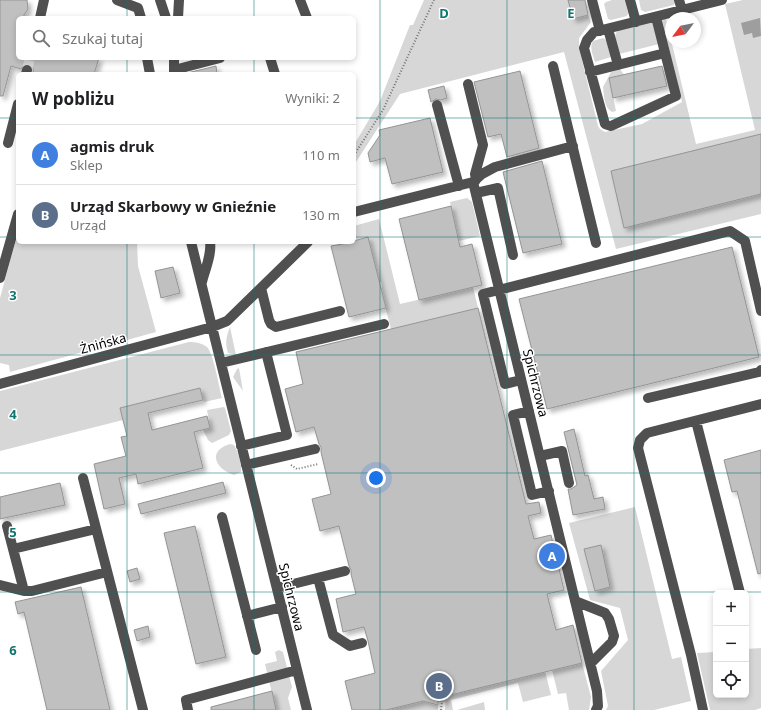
<!DOCTYPE html>
<html lang="pl">
<meta charset="utf-8">
<style>
:root{--surface:#fff;--page:#f6f6f6;--text:#202124;--muted:#757577;--line:#e0e0e0;--accent:#b45309}
body{margin:0;font-family:"Noto Sans",sans-serif;background:var(--page);color:var(--text)}
.controls{position:absolute;right:12px;bottom:12px;display:grid;overflow:hidden;border-radius:6px;box-shadow:0 2px 6px #0003}
.controls button{width:36px;height:36px;display:grid;place-items:center;padding:0;border:0;border-bottom:1px solid var(--line);background:var(--surface);color:var(--text);font:20px sans-serif}
.compass{position:absolute;left:665px;top:12px;width:36px;height:36px;border-radius:50%;background:var(--surface);box-shadow:0 2px 6px #0003;rotate:238deg}
.you{position:absolute;left:376px;top:478px;width:14px;height:14px;margin:-10px;border:3px solid #fff;border-radius:50%;background:#1a73e8;box-shadow:0 0 0 6px #1a73e833}
.badge{display:grid;place-items:center;width:26px;height:26px;border-radius:50%;background:var(--accent);color:#fff;font-size:13px;font-weight:700}
.pin{position:absolute;translate:-50% -50%;border:2px solid #fff;box-shadow:0 1px 4px #0006}
.list{margin:0;padding:0;list-style:none}
h2{display:flex;justify-content:space-between;align-items:center;height:52px;margin:0;padding:0 16px;font-size:17px}
h2 small{font-size:13px;font-weight:400;color:var(--muted)}
.list li{display:grid;grid-template-columns:26px 1fr auto;gap:12px;align-items:center;box-sizing:border-box;height:60px;padding:0 16px;border-top:1px solid var(--line)}
.list b{display:block;font-size:15px;white-space:nowrap}
.list p{margin:0;font-size:13px;white-space:nowrap;color:var(--muted)}
.list em{font-size:13px;font-style:normal;color:var(--muted)}
.icon{flex:none;width:22px;height:22px;fill:none;stroke:currentColor;stroke-width:2;stroke-linecap:round;stroke-linejoin:round}
.map{position:relative;flex:none;width:761px;height:710px;overflow:hidden}
.search{position:absolute;background:var(--surface);box-shadow:0 2px 6px #0003;left:16px;top:16px;width:340px;height:44px;display:flex;align-items:center;gap:10px;box-sizing:border-box;padding:0 14px;border-radius:6px;color:var(--muted);font-size:15px}
.panel{position:absolute;background:var(--surface);box-shadow:0 2px 6px #0003;left:16px;top:72px;width:340px;height:172px;border-radius:6px}
.map>svg:first-child{display:block}
.green{fill:#d7d7d7}
.water{fill:#9e9e9e}
.building{fill:#c0c0c0;stroke:#949494;filter:url(#shadow)}
.lines{fill:none;stroke-linecap:round;stroke-linejoin:round}
.minor-tunnel{stroke:#d9d9d9;stroke-width:10;stroke-dasharray:10 5;stroke-linecap:butt}
.path{stroke:#727272;stroke-width:2;stroke-dasharray:1 2;stroke-linecap:butt}
.minor{stroke:#505050;stroke-width:10}
.grid{fill:none;stroke:#0f766e;stroke-width:1;stroke-opacity:0.55}
.labels{text-anchor:middle;dominant-baseline:central;stroke-width:3;stroke-linejoin:round;paint-order:stroke}
.street-label{font-size:13px;fill:#000;stroke:#fff}
.grid-label{font-size:13px;text-anchor:middle;font-weight:bold;fill:#0f766e;stroke:#fff;stroke-width:3;stroke-linejoin:round;paint-order:stroke}
</style>
<div class="map">
<svg width="761" height="710" viewBox="0 0 761 710">
<defs>
<filter id="shadow"><feDropShadow dx="3.5" dy="3.5" stdDeviation="2" flood-color="#0004"/></filter>
</defs>
<rect width="100%" height="100%" fill="#fff"/>
<path class="green" d="M424 0H568L573 19 588 15 591 22 579 38V48L598 126 600 129 605 132 642 124 682 102 662 19H666L696 144 755 130 725 4 743 0H761V214L616 249 564 52 400 94 354 165V145L380 101 410 25H413Z
M612 0H625L628 13 627 16 611 20 608 19 604 4 606 2Z
M639 0H675V2L674 5 645 12 641 10Z
M651 22 655 25 659 44 619 54C617 46 612 37 618 30Z
M603 38 606 40 611 57 595 62C593 55 589 48 593 41Z
M620 69 624 75 609 78 616 111 612 112C604 108 604 95 603 87L611 72Z
M467 198 472 202 480 236 459 241 450 202Z
M379 219 400 304 473 287 478 308 391 329 380 287H382L381 282H379L367 237 354 241V226Z
M18 232V242H137L138 266 156 332 10 372 9 365 0 363V298Z
M230 327 236 355 228 353C225 343 226 337 230 327Z
M189 342C195 342 202 343 207 347 214 355 219 387 222 398L204 402 200 388 120 408 123 420 0 451V391Z
M239 368 243 391 233 377 237 369Z
M224 407 225 408 231 431 229 435 212 443 208 440 203 430 210 428 207 410Z
M230 444 234 445C238 452 242 464 241 472L234 475C215 469 207 451 230 444Z
M635 507 672 659 681 657 691 701 654 710H606L608 706 601 671 628 640 620 608 590 600 569 523Z
M761 648V708L755 710H710L697 653 716 652V695H746V649Z
M279 650 283 652 292 687 288 698 291 710H276L265 664 277 661 275 652Z
M582 663 591 697 589 710H569L566 693 558 694 552 670Z
M545 671 551 695 523 702 518 683 451 700 453 710H445L446 696Z
M423 701 438 705V710H386Z
M484 702 485 710H457Z"/>
<path class="water" d="M760 18 761 36 753 38 752 33 744 35 741 23Z"/>
<path class="building" d="M0 0H27L28 9 24 15V18H18V58H99L94 74H38L33 72V68L29 64H25L21 69 11 66 3 96H0Z
M568 0H585L588 15 573 19Z
M216 66 217 74H187V73Z
M662 66 667 86 613 98 609 78Z
M520 71 539 148 507 157 501 134 488 137 474 82Z
M444 86 447 98 441 100 436 99 431 102 428 90Z
M430 118 443 172 392 184 385 158 370 162 368 153 380 135 379 130Z
M761 134V194L624 228 611 171Z
M542 161 562 244 523 253 503 172Z
M451 206 460 247 472 244 482 285 419 300 399 219Z
M368 237 386 308 349 317 331 246 354 242V241Z
M732 247 759 357 547 409 519 299Z
M173 267 180 293 161 298 155 271Z
M478 308 526 504 539 502 541 513 528 516 534 539 551 535 564 590 547 594 556 630 573 625 582 663 446 696 445 702 438 701V705L423 701 386 710H352L345 681 375 673 368 641 364 627 343 632 336 599 356 594 351 574V570L349 566 339 526 320 531 312 499 331 494 321 452V447L319 444 314 427 296 432 285 389 303 384 296 352Z
M200 388 203 400 148 413 152 430 207 416 210 428 194 432 203 468 138 484 136 474 119 478 125 504 104 509 94 464 126 456 121 437 127 436 120 408Z
M574 429 585 476 588 475 594 499 603 497 605 509 573 515 568 489H571L577 485 564 432Z
M761 450V573L758 574 737 491 732 492 724 460Z
M223 482 226 493 141 514 138 504Z
M60 483 65 505 0 519V497Z
M195 526 226 657 196 664 164 533Z
M601 545 610 587 595 591 584 549Z
M137 568 140 579 130 582 127 571Z
M81 587 110 710H47L24 612 18 614 15 602Z
M148 626 150 637 137 641 134 630Z
M272 691 276 710H211V707Z"/>
<g class="lines">
<path class="minor-tunnel" d="M27 70 30 58"/>
<path class="path" d="M354 155 383 110 434 0
M291 465 297 469 318 464
M441 710 442 702"/>
<path class="minor" d="M117 0 138 8 141 18
M160 0 166 18
M300 0 307 18
M592 0 600 31
M630 0 636 22
M679 0 682 10
M656 17 676 96 611 126 605 124 584 48 587 40 594 32 722 0
M40 18 44 0
M178 18 179 0
M608 29 618 65
M147 58 150 74
M270 58 275 74
M553 66 596 243
M174 70 220 58
M590 72 665 53
M26 74 27 70
M174 74V58
M468 84 483 145 475 174 476 180
M437 105 459 186
M8 143 18 104
M473 182 597 691 598 706 596 710
M476 193 498 188 513 255
M354 212 473 182 482 174 495 167 573 146
M191 242 307 710
M0 278 18 214
M202 282C205 270 212 254 210 242
M261 288 269 320 271 324 276 327 340 311
M221 363 384 324
M521 380 505 384 483 294 730 231 745 241 761 311
M0 384 212 327 227 321 308 242
M648 398 759 372 761 370
M529 411 513 415 532 495 549 491
M696 421 740 593
M241 446 287 435 266 352
M540 456 562 451 569 483
M246 465 315 449
M83 478 143 710
M222 517 256 650
M7 526 24 591
M13 549 96 529
M318 578 333 635 350 646 362 643
M0 585 24 591H32L107 572
M277 588 345 571
M575 601 605 613 609 619 614 636 612 642 591 663
M247 616 282 607
M188 710 186 700 297 670
M703 710 691 655 638 448 640 440 647 433 761 404"/>
</g>
<path class="grid" d="M127 0V18M254 0V18M380 0V710M507 0V710M634 0V710M127 58V74M254 58V74M0 118H18M354 118H761M0 237H18M354 237H761M127 242V710M254 242V710M0 355H761M0 473H761M0 592H761"/>
<g class="labels">
<g class="street-label">
<text transform="translate(103 343) rotate(-15)">Żnińska</text>
<text transform="translate(536 383) rotate(76)">Spichrzowa</text>
<text transform="translate(292 597) rotate(76)">Spichrzowa</text>
</g>
</g>
<g class="grid-label">
<text x="444" y="18">D</text>
<text x="571" y="18">E</text>
<text x="13" y="300">3</text>
<text x="13" y="419">4</text>
<text x="13" y="537">5</text>
<text x="13" y="655">6</text>
</g>
</svg>
<div class="controls">
<button>+</button>
<button>−</button>
<button><svg class="icon" aria-label="locate" viewBox="0 0 24 24"><circle cx="12" cy="12" r="6"/><path d="M12 2v4M12 18v4M2 12h4M18 12h4"/></svg></button>
</div>
<svg class="compass" viewBox="-18 -18 36 36"><path d="M0-13l5 13h-10z" fill="#e53935"/><path d="M0 13l5-13h-10z" fill="#757577"/></svg>
<div class="you"></div>
<div class="pin badge" style="left:552px;top:556px;background:#3f7fe0">A</div>
<div class="pin badge" style="left:439px;top:686px;background:#5c6f8a">B</div>
<div class="search"><svg class="icon" aria-label="search" viewBox="0 0 24 24"><circle cx="10" cy="10" r="6"/><path d="M15 15l6 6"/></svg>Szukaj tutaj</div>
<section class="panel">
<h2>W pobliżu<small>Wyniki: 2</small></h2>
<ul class="list">
<li><span class="badge" style="background:#3f7fe0">A</span><div><b>agmis druk</b><p>Sklep</p></div><em>110 m</em></li>
<li><span class="badge" style="background:#5c6f8a">B</span><div><b>Urząd Skarbowy w Gnieźnie</b><p>Urząd</p></div><em>130 m</em></li>
</ul>
</section>
</div>
